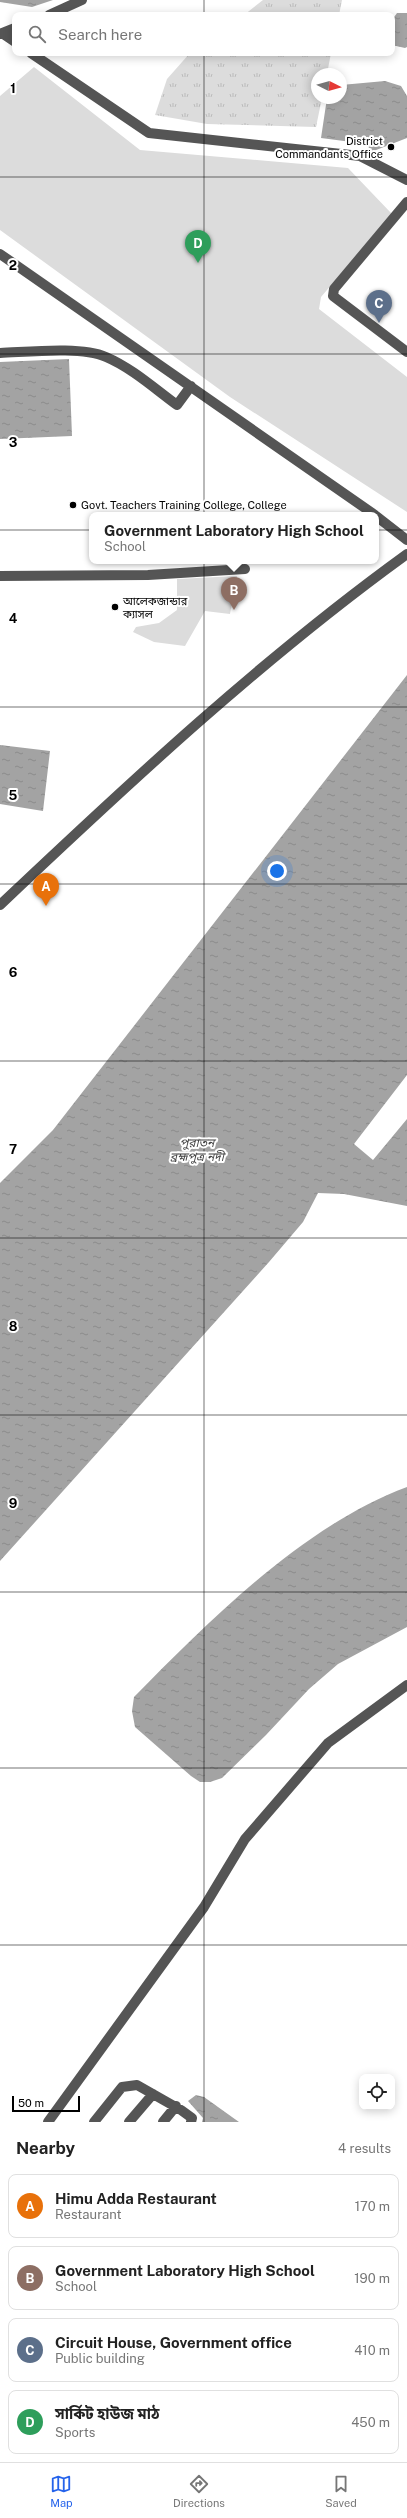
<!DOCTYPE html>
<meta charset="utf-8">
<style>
:root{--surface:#fff;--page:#f2f2f2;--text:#222;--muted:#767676;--line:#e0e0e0;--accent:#2563eb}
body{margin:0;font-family:"Public Sans","Noto Sans Bengali",sans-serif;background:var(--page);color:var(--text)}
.controls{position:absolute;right:12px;bottom:12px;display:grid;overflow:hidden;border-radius:8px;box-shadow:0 2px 10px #0003}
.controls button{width:36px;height:36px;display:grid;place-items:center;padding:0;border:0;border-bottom:1px solid var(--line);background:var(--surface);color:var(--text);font:20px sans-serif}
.compass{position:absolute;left:311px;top:68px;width:36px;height:36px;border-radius:50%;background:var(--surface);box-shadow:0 2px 10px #0003;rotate:96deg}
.scale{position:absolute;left:12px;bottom:10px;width:68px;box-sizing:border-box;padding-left:4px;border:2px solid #000;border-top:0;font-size:11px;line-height:14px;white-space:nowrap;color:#000;-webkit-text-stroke:3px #fff;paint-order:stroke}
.you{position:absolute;left:277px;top:871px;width:14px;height:14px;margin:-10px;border:3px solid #fff;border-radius:50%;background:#1a73e8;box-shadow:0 0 0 6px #1a73e833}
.badge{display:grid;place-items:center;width:26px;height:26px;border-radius:50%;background:var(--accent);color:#fff;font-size:13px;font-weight:700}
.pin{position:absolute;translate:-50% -33px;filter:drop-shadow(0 1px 2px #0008)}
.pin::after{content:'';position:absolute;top:21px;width:14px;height:12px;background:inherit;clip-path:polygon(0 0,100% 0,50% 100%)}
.popup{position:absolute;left:89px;top:512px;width:290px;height:52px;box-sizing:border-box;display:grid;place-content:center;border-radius:8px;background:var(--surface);filter:drop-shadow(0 1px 3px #0005);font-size:13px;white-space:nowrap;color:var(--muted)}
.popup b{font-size:15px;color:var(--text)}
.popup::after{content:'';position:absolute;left:50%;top:100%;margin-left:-8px;border:8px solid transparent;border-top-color:var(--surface)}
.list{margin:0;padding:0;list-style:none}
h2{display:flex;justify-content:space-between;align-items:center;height:52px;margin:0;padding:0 16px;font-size:17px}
h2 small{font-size:13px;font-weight:400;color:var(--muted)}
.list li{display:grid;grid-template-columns:26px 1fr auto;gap:12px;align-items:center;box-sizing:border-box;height:64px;margin:0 8px 8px;padding:0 8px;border:1px solid var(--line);border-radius:8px}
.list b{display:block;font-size:15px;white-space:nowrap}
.list p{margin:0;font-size:13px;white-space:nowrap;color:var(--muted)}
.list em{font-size:13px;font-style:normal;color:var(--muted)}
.icon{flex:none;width:22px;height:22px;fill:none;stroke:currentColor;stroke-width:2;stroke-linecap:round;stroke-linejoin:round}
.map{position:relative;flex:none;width:407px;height:2122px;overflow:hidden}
.search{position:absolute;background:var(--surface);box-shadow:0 2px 10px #0003;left:12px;right:12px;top:12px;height:44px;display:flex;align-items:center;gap:10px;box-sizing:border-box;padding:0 14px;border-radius:8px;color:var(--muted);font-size:15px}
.sheet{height:340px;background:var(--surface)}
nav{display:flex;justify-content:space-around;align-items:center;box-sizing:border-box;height:56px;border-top:1px solid var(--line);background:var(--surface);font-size:11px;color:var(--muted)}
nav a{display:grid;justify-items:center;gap:2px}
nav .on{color:var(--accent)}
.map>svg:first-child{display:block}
.grass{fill:url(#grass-tufts)}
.park{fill:#dcdcdc}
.water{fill:url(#water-ripples)}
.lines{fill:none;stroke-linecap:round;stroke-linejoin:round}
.minor{stroke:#555;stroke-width:10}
.grid{fill:none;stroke:#000;stroke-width:1;stroke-opacity:0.55}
.poi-dot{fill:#000;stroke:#fff;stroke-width:1.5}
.labels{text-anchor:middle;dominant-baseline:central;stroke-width:4;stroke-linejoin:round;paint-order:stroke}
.poi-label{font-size:11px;fill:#000;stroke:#fff;text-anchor:start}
.water-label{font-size:12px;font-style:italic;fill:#444;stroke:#fff}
.grid-label{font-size:13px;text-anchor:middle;font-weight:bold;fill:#000;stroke:#fff;stroke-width:4;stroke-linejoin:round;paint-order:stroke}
</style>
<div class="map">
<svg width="407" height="2122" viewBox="0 0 407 2122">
<defs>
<pattern id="grass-tufts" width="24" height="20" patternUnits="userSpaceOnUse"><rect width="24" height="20" fill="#dcdcdc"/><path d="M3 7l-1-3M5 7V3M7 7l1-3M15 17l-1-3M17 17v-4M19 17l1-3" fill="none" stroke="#bbb"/></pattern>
<pattern id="water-ripples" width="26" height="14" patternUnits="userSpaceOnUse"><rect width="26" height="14" fill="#a3a3a3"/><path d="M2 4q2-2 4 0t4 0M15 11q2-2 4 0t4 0" fill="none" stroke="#8b8b8b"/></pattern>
</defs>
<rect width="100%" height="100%" fill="#fff"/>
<path class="grass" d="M263 0H342L339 15H244Z
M190 53H331L327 74H317V98H322L316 127 207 124 155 115 167 79Z"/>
<path class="park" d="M34 67 140 150 348 168 392 214 321 297 319 309 407 377V512L230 397 0 230V96Z
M237 576 230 614 205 611 185 646 154 642 133 632 136 627 159 623 177 610V579Z"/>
<path class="water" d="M0 0H53L32 7 0 2Z
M397 13H407V47L405 48 392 45V20Z
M385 81 401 86 407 96V138L371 152 367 144 321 138 327 98H341V85Z
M69 359 72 436 0 439V362Z
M407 675V1075L354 1144 373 1160 407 1119V1206L344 1194 318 1193 303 1222 269 1262 0 1561V1183L53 1130Z
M0 745 50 751 43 811 0 804Z
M407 1487V1627L338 1664 309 1689 266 1735 222 1778 210 1782H200L191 1776 135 1727 132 1711 134 1697C211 1619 303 1526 407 1487Z
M196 2095 204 2097 239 2122H202L203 2118 188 2101Z"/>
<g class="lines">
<path class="minor" d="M49 15 82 0
M2 33 15 42
M0 34 15 28
M31 53 149 133 360 156 407 180
M407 202 334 289 333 296 407 352
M0 254 375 515
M0 353C28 352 81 346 106 357 132 368 155 389 177 405L191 386
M376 516 407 540
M0 576 148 575 245 569
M0 905C130 782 262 659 407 554
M48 2122 204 1907 245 1839 328 1743 407 1685
M94 2122 122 2087 137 2085 181 2110 192 2118 191 2122
M129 2122 153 2094
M163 2122 176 2106"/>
</g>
<path class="grid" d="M204 0V15M204 53V2122M0 177H407M0 354H407M0 530H407M0 707H407M0 884H407M0 1061H407M0 1238H407M0 1415H407M0 1592H407M0 1768H407M0 1945H407"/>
<g class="poi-dot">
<circle cx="391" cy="147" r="4"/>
<circle cx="73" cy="505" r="4"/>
<circle cx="115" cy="607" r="4"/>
</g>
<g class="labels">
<g class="poi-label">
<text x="383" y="141" text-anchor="end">District<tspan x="383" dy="13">Commandants Office</tspan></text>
<text x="81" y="505">Govt. Teachers Training College, College</text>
<text x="123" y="601">আলেকজান্ডার<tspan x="123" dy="13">ক্যাসল</tspan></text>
</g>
<g class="water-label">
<text x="197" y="1143">পুরাতন<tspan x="197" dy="14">ব্রহ্মপুত্র নদী</tspan></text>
</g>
</g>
<g class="grid-label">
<text x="13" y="93">1</text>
<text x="13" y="270">2</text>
<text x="13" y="447">3</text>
<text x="13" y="623">4</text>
<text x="13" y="800">5</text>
<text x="13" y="977">6</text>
<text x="13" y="1154">7</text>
<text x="13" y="1331">8</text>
<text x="13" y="1508">9</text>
</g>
</svg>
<div class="controls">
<button><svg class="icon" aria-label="locate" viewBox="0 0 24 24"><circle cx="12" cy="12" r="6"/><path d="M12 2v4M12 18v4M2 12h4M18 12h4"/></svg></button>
</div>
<svg class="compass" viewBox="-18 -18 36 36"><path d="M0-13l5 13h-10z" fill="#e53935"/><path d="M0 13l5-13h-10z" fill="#767676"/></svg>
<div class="scale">50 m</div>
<div class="you"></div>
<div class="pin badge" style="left:46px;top:906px;background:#e8710a">A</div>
<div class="pin badge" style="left:234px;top:610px;background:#8d6e63">B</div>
<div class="popup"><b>Government Laboratory High School</b>School</div>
<div class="pin badge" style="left:379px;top:323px;background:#5c6f8a">C</div>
<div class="pin badge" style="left:198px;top:263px;background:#2e9e5b">D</div>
<div class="search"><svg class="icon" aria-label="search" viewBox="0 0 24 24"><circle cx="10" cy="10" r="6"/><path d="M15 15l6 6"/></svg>Search here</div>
</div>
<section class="sheet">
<h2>Nearby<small>4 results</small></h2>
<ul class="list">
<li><span class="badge" style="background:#e8710a">A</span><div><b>Himu Adda Restaurant</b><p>Restaurant</p></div><em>170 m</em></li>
<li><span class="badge" style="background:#8d6e63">B</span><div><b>Government Laboratory High School</b><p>School</p></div><em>190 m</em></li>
<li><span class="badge" style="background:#5c6f8a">C</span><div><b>Circuit House, Government office</b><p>Public building</p></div><em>410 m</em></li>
<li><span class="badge" style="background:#2e9e5b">D</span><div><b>সার্কিট হাউজ মাঠ</b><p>Sports</p></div><em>450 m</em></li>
</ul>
</section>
<nav>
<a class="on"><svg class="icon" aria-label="map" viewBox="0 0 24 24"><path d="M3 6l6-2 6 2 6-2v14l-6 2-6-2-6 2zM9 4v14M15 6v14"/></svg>Map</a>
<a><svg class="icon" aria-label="directions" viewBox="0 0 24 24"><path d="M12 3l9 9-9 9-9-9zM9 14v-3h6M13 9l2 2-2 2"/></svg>Directions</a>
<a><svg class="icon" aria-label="saved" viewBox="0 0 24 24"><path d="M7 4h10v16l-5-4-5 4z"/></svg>Saved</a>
</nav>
